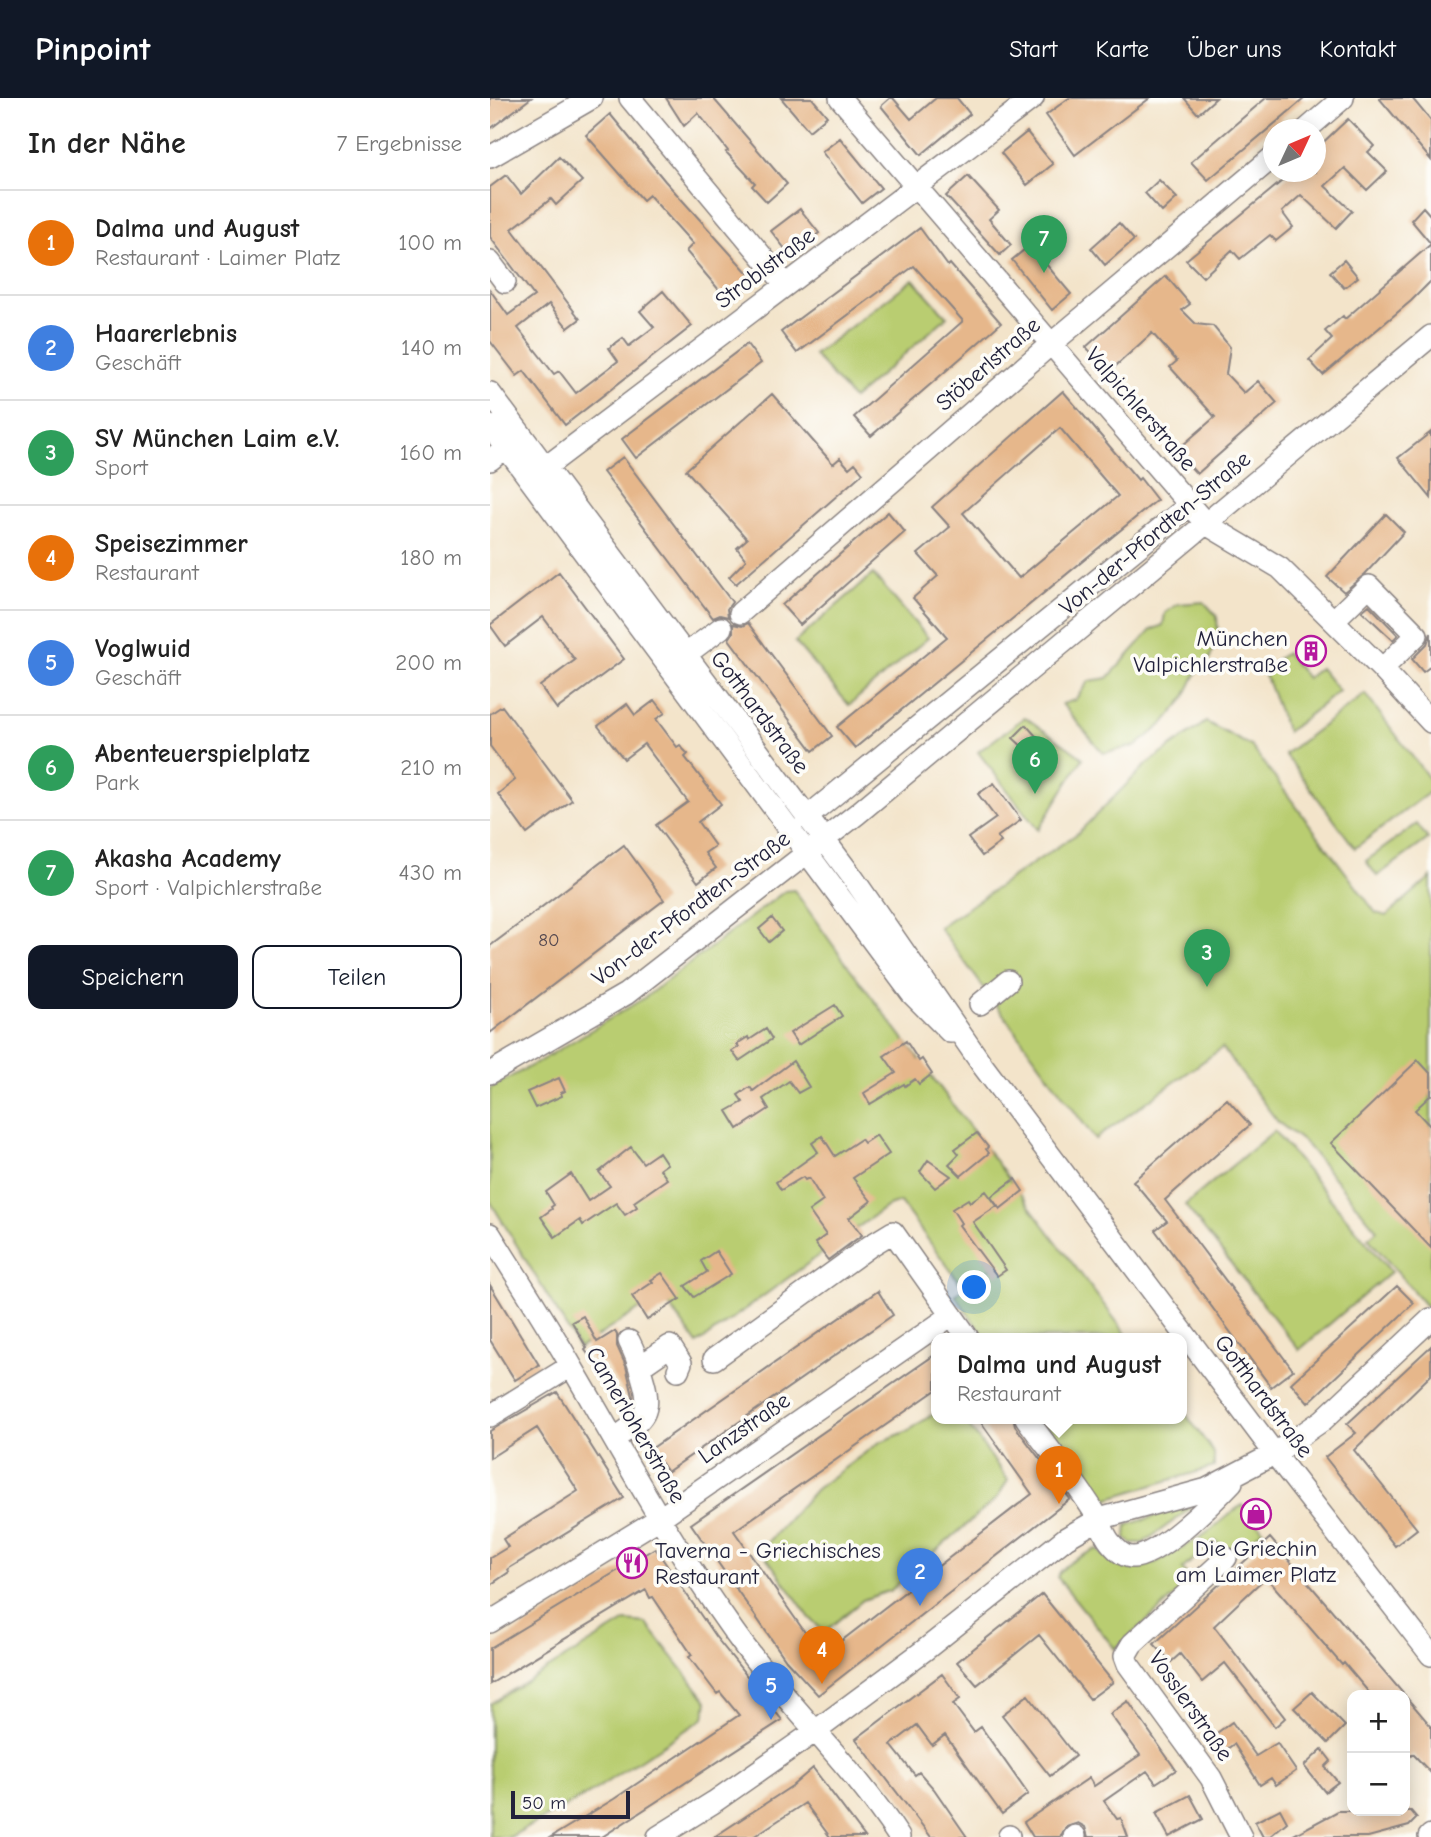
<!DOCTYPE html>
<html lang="de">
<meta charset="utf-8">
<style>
:root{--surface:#fff;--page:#f6f6f6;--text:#222;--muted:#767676;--line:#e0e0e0;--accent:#111827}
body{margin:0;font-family:"Comic Neue",sans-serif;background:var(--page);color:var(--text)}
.controls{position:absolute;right:21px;bottom:21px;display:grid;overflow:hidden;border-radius:14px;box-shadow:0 4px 18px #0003}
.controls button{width:63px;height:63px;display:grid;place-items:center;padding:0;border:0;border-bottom:2px solid var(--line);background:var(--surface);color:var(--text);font:35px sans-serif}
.compass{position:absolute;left:773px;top:21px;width:63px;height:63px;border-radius:50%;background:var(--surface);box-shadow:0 4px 18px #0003;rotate:46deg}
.scale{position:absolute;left:21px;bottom:18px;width:119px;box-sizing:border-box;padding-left:7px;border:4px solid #22223b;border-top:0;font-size:19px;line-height:24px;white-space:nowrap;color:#22223b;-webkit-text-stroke:5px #fdfcf7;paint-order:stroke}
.you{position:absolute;left:485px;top:1190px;width:24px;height:24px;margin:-18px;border:5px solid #fff;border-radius:50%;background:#1a73e8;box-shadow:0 0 0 10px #1a73e833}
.badge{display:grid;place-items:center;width:46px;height:46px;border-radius:50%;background:var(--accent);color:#fff;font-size:23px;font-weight:700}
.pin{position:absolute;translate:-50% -58px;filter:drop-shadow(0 2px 4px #0008)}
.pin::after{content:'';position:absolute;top:37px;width:24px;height:21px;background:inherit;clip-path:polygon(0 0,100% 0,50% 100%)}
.popup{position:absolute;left:441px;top:1235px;width:256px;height:91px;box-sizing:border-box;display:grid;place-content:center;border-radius:14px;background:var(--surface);filter:drop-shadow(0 2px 5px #0005);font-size:23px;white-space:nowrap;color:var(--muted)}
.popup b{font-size:26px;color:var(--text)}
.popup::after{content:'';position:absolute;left:50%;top:100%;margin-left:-14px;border:14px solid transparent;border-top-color:var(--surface)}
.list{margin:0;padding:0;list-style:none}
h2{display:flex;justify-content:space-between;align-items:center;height:91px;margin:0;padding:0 28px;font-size:30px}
h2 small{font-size:23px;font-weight:400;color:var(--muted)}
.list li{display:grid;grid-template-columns:46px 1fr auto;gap:21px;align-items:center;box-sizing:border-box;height:105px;padding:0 28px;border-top:2px solid var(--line)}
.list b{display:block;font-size:26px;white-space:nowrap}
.list p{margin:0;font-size:23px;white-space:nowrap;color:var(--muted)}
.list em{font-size:23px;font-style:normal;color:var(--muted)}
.actions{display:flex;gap:14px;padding:21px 28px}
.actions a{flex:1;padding:16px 0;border:2px solid var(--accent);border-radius:14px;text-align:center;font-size:24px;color:var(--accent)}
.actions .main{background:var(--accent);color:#fff}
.map{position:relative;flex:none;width:941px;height:1739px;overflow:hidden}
header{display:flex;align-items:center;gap:42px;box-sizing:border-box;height:98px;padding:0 35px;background:var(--accent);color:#fff}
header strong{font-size:33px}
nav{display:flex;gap:38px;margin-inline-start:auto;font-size:24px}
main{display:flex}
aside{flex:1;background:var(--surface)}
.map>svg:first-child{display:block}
.green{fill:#b9cd71;stroke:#6e7856;stroke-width:2}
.building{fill:#e6b78b;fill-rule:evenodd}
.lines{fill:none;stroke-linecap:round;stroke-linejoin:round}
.minor-casing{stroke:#8a8382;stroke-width:24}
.minor{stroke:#fff;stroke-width:21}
.labels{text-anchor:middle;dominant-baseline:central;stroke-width:7;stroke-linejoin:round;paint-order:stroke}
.number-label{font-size:19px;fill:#53474f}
.street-label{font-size:23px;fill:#22223b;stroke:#fdfcf7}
.poi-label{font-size:23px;fill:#22223b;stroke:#fdfcf7;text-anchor:end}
</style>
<header>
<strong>Pinpoint</strong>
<nav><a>Start</a><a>Karte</a><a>Über uns</a><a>Kontakt</a></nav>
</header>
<main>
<aside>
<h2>In der Nähe<small>7 Ergebnisse</small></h2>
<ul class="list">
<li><span class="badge" style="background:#e8710a">1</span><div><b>Dalma und August</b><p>Restaurant · Laimer Platz</p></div><em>100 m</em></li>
<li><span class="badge" style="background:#3f7fe0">2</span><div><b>Haarerlebnis</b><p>Geschäft</p></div><em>140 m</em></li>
<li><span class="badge" style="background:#2e9e5b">3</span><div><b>SV München Laim e.V.</b><p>Sport</p></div><em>160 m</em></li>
<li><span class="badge" style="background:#e8710a">4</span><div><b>Speisezimmer</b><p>Restaurant</p></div><em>180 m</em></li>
<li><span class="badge" style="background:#3f7fe0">5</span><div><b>Voglwuid</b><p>Geschäft</p></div><em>200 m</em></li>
<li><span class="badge" style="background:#2e9e5b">6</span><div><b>Abenteuerspielplatz</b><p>Park</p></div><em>210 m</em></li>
<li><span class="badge" style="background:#2e9e5b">7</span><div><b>Akasha Academy</b><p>Sport · Valpichlerstraße</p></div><em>430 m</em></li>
</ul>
<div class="actions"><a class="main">Speichern</a><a>Teilen</a></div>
</aside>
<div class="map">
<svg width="941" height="1739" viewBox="0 0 941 1739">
<rect width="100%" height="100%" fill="#fdfcf7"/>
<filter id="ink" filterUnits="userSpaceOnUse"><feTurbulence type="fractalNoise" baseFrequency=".0143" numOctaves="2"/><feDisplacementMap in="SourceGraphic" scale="14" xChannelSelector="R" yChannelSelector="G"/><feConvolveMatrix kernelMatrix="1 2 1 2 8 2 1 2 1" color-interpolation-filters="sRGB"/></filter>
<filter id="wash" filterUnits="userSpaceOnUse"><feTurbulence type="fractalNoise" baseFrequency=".00686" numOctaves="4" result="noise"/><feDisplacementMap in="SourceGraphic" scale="28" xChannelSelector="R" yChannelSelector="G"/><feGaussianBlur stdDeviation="1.57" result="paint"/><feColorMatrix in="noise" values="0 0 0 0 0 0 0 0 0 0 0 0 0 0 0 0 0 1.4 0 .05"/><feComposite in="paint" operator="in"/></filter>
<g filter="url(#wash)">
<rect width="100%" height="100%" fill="#f3e4ca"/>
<path class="green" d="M423 181 457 219 363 301 324 257Z
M383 476 438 540 359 607 305 544Z
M714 504 727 518 728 537 719 563 711 565 694 601 674 625 646 648 613 655 572 606 585 602 599 583 618 580 661 532 673 527 675 515 688 506Z
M796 555 817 580 830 570 849 593 797 634 773 571Z
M875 596 941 683V693L865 750 795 656Z
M535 619 593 660 548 732 488 654Z
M716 624 761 648 886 815 896 818 941 779V1204L936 1208 878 1140 887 1132 816 1046 788 1024 732 950 605 1041 449 829 588 735 656 667Z
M927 726 938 741 887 778 876 763Z
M304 792 350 857 639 1240H495L465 1197 501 1170 473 1189 410 1104 396 1109 207 1246 172 1197 89 1250 0 1103V990L50 963 154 900 295 793Z
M784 1033 901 1174 809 1252 695 1107Z
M692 1311 724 1355V1369L609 1403 551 1320H692Z
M446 1314 447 1320H473L518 1382 507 1400 401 1492 373 1502 334 1534 320 1520 275 1457 273 1449 326 1391 390 1344 418 1333Z
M699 1407 700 1411 653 1445H641L636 1440 637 1427Z
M753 1407 773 1432 745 1455 725 1443 692 1471 702 1483 625 1551 567 1479C575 1464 592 1458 607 1451 637 1483 656 1471 689 1451 701 1444 711 1440 722 1431 732 1423 741 1413 753 1407Z
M136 1523 156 1525 217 1603 214 1620 100 1695 20 1739H0V1606Z"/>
<g id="blocks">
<path class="building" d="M0 0H41L0 31Z
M176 0H223L297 86 277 104 262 88 265 85 236 54 238 53 208 15 194 28Z
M291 0H322L337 18 319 33Z
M400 0H403L421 21 446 0H467L480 16 431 57 391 8Z
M579 0H660L585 57 556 17Z
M694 0H726L708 16Z
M776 0H815L718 82 701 64Z
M889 0H922L941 23V62Z
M120 16 175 83 265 183 240 205 196 153 203 146 159 97 153 102 96 37Z
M858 21 884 48 878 54 897 73 877 92 855 70 835 88 862 113 846 130 811 97 792 114 803 129 786 143 780 137 750 161 742 152 713 179 696 162 803 74H825V52Z
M537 34 563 66 537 87 511 55Z
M350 40 391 90 372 105 332 54Z
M69 59 92 83 66 107 61 101 22 131 90 221 78 230 59 206 28 230 64 276 69 273 86 295 128 263 119 250 133 240 139 248 164 229 150 213 173 193 202 228 75 327 34 273 27 278 0 243V192L18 217 44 198 0 139V89L16 77 31 96Z
M478 78 509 112 499 121 521 147 510 157 456 98Z
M669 82 687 100 672 114 655 95Z
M933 109 941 118V146L921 122Z
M310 111 329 135 300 157 281 133Z
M629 125 644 142 615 167 601 150Z
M430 130 458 168 460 166 511 225 381 338 364 319 473 223 424 168 307 255 291 234Z
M941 146V183L921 203 833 277 819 262 842 241 835 233 853 218 855 221Z
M540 147 581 196 562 212 522 162Z
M854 162 868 179 854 190 840 174Z
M676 178 700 206 692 212 706 226 723 228 740 249 736 276 754 295 768 283 787 305 707 376 686 353 725 319 680 269 687 263 662 235 619 274 596 249Z
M257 246 271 265 146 360 132 341Z
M573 293 648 382 650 380 667 402 365 650 347 629 457 539 423 500 448 478 428 456 460 429 442 409ZM570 330 628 398 529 480 473 415Z
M282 296 343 366 350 360 359 370 365 365 373 375 246 486 239 479 256 462 247 450 257 441 196 372Z
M941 334V400L908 360Z
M133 359 242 504 237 511 238 519 230 517 223 520 113 374Z
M398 414 415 434 310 527 292 507Z
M896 416 914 434 875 476 854 494 837 479Z
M69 474 134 561 67 611 50 588 85 562 53 519 15 548 0 527Z
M879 507 908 537 903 542 872 513Z
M258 525 342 638 323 653 239 541 243 535V526L252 528Z
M941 535V568L933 574 922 561 937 546Z
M165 602 175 615 166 621 187 649 190 647 194 652 198 656 195 659 231 706 208 724 225 748 215 755 226 770 208 784 166 727 198 704 154 646 134 661 108 628 137 606 145 617Z
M12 608 82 702 37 736 8 696 25 682 0 648V616Z
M536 627 546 638 534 650 523 640Z
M504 685 531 722 507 739 511 744 492 758 478 740 506 720 488 696Z
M134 747 174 802 0 935V848Z
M282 820 292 833 279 844 269 831Z
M345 907 352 918 308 947 300 935Z
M276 931 282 941 249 963 242 953 249 949 247 946 258 939 259 942Z
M416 943 429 963 432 961 442 976 429 986 425 981 415 988 414 986 380 1006 374 995 406 975 394 958Z
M928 962 941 976V997L925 1012 941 1029V1150L841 1045Z
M303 963 319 989 308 995 299 983 273 1001 279 1011 248 1031 237 1013 253 1004 248 997 260 989 263 993Z
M69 980 75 993 71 995 72 998 45 1010 37 994Z
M737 1001 760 1027 675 1102 803 1272 781 1289 665 1132 677 1123 643 1083Z
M487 1035 498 1049 496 1051 499 1055 471 1078 459 1066 469 1056 465 1051Z
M386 1037 399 1056 363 1080 381 1103 359 1120 372 1137 338 1162 325 1145 336 1137 319 1113 333 1103 319 1080 315 1082 313 1079 291 1092 286 1084 328 1054 322 1045 332 1038 345 1058 371 1041 374 1045Z
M141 1049 153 1065 169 1054 177 1066 170 1071 177 1081 144 1104 147 1109 135 1117 126 1105 93 1127 90 1122 65 1139 51 1119 62 1111 61 1109 64 1107 56 1094 81 1076 98 1103 120 1088 109 1074Z
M438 1062 461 1078 445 1090 430 1074Z
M525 1081 533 1093 510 1111 501 1099Z
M496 1093 507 1108 483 1124 516 1172 507 1178 469 1127 471 1125 462 1111 478 1101 480 1104Z
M226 1153 241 1176 204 1199 195 1188 217 1174 211 1163Z
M172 1175 190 1201 157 1222 142 1198 163 1184 161 1182Z
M0 1187 49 1267 25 1282 0 1242Z
M907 1188 924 1205 818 1305 801 1285Z
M388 1193 403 1217 177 1374 161 1351Z
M93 1218 107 1244 125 1233 127 1237V1248L136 1268 143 1298 142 1309 114 1264 107 1268 95 1252 97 1250 82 1224Z
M941 1248V1277L864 1352 927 1431 905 1448 835 1359 866 1335 857 1326Z
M446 1256V1292L244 1433 314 1533 333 1557 542 1396 488 1320H523L525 1328 580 1401 328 1597 296 1562 201 1426Z
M67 1294 134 1400 18 1471 19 1474 0 1487V1460L18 1449 13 1441 88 1393 47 1330 0 1360V1333Z
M780 1440 941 1628V1675L923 1656 915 1663V1597H881L854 1565 852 1567 776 1479 724 1528 795 1620 785 1629 735 1565 712 1584 690 1556 681 1564 664 1546Z
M165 1450 225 1538 292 1622 112 1739H61L124 1701 249 1617 230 1594 227 1596 199 1559 202 1557 163 1499 160 1500 156 1492 0 1586V1550Z
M552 1496 623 1584 600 1601 549 1537 487 1587 467 1564Z
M452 1576 470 1601 463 1606 484 1634 491 1629 538 1696 512 1716 455 1637 442 1647 427 1627 401 1647 425 1677 429 1674 444 1691 477 1739H441L366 1641Z
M822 1594 855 1628 838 1645 804 1610Z
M538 1597 585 1658 560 1678 512 1617Z
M638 1603 686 1672 666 1685 657 1673 614 1703 627 1721 631 1720 638 1739H598L595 1729 588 1725 576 1729 570 1739H543L534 1724 599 1680 604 1688 650 1657 620 1616Z
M742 1624 766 1658 787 1645 806 1673 786 1687 781 1680 770 1687 744 1646 727 1658 716 1643Z
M832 1651 841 1663 835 1669 848 1684 835 1694 814 1668Z
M323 1670 375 1739H340L315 1705 263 1739H224L302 1688Z
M700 1697 713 1721 679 1739 666 1715Z
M790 1711 797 1724 779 1739H773L765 1724Z
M848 1713H921L927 1720 919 1728 878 1739H800Z"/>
</g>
</g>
<g filter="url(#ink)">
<use href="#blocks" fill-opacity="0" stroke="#8a8382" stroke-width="2"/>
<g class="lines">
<g class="minor-casing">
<path id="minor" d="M140 0 296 187
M350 0 716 426 790 470 892 571 941 624
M816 32 853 0
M0 59 102 0
M0 164 15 184
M0 295 363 780 493 968 794 1368 941 1557
M0 328 422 896 460 934
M0 362 27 341
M44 378 543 0
M250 515 561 246 783 59
M844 522 879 488 927 537 892 571
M195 557 231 530
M316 720 698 408
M490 906 518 883
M0 975 136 896 367 716 941 238
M0 1136C28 1181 57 1225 83 1271 133 1356 180 1444 237 1524 289 1600 359 1662 409 1739
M224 1261 380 1148 403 1134 478 1240
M151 1268 180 1248 191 1265 188 1272
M0 1318 81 1268
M536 1320C560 1353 587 1385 608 1420 612 1428 614 1437 620 1444 625 1450 632 1458 641 1459 666 1462 725 1402 742 1384
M124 1341C150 1323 163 1318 154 1285 149 1268 148 1260 139 1243
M736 1460 642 1546 635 1558 638 1566 721 1680 751 1739
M0 1524 170 1420 462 1217
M519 1738V1739
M168 1739 224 1704 327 1632 436 1551 576 1440 609 1421 717 1391 784 1356 833 1322 941 1221
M584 1739 585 1738
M939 1739 941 1737"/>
</g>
<use href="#minor" class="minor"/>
</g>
</g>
<defs>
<g id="building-ring" transform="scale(1.575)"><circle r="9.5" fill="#fdfcf7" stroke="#b5179e" stroke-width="1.5"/><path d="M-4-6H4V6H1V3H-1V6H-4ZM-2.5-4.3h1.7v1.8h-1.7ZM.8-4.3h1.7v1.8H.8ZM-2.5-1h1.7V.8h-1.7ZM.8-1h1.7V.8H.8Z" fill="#b5179e"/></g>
<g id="shop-ring" transform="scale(1.575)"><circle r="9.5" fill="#fdfcf7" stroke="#b5179e" stroke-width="1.5"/><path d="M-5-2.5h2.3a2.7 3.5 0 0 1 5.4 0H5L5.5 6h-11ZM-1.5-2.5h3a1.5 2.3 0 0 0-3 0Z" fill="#b5179e"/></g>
<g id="restaurant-ring" transform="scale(1.575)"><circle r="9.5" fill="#fdfcf7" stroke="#b5179e" stroke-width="1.5"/><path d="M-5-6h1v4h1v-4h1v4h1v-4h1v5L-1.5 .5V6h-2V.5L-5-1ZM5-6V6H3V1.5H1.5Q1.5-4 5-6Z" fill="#b5179e"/></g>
</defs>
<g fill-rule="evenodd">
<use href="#building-ring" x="821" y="553"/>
<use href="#shop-ring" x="766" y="1416"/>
<use href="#restaurant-ring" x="142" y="1465"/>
</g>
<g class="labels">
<g class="number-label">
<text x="59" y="842">80</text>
</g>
<g class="street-label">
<text transform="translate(275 170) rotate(-37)">Stroblstraße</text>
<text transform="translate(498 266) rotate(-41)">Stöberlstraße</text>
<text transform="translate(651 311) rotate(49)">Valpichlerstraße</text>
<text transform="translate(665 435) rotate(-40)">Von-der-Pfordten-Straße</text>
<text transform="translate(270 614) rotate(53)">Gotthardstraße</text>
<text transform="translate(201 810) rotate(-37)">Von-der-Pfordten-Straße</text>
<text transform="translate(774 1298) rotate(53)">Gotthardstraße</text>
<text transform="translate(146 1327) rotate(60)">Camerloherstraße</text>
<text transform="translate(254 1330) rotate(-35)">Lanzstraße</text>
<text transform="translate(701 1608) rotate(55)">Vosslerstraße</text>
</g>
<g class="poi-label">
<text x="798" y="540">München<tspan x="798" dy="26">Valpichlerstraße</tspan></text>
<text x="766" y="1450" text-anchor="middle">Die Griechin<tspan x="766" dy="26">am Laimer Platz</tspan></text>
<text x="165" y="1452" text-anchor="start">Taverna - Griechisches<tspan x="165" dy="26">Restaurant</tspan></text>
</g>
</g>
</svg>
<div class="controls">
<button>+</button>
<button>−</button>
</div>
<svg class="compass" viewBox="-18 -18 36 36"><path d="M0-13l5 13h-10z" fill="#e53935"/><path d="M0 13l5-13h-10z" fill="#767676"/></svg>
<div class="scale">50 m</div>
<div class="you"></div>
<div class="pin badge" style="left:569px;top:1406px;background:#e8710a">1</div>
<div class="popup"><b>Dalma und August</b>Restaurant</div>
<div class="pin badge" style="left:430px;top:1508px;background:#3f7fe0">2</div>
<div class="pin badge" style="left:717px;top:889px;background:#2e9e5b">3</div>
<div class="pin badge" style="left:332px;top:1586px;background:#e8710a">4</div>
<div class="pin badge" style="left:281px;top:1622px;background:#3f7fe0">5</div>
<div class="pin badge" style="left:545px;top:696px;background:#2e9e5b">6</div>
<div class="pin badge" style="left:554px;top:175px;background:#2e9e5b">7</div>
</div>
</main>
